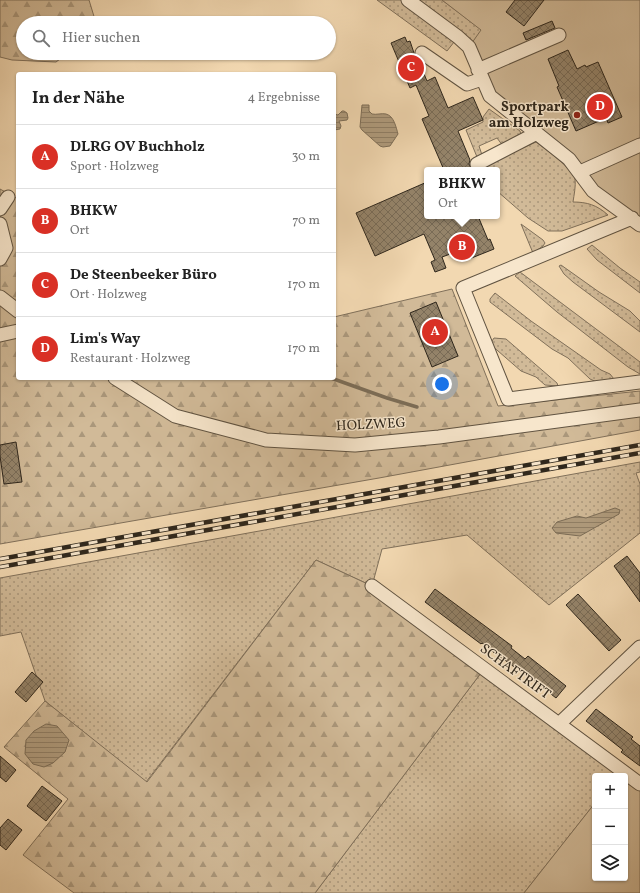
<!DOCTYPE html>
<html lang="de">
<meta charset="utf-8">
<style>
:root{--surface:#fff;--page:#f2f2f2;--text:#222;--muted:#767676;--line:#e0e0e0;--accent:#d93025}
body{margin:0;font-family:Vollkorn,serif;background:var(--page);color:var(--text)}
.controls{position:absolute;right:12px;bottom:12px;display:grid;overflow:hidden;border-radius:4px;box-shadow:0 1px 3px #0004}
.controls button{width:36px;height:36px;display:grid;place-items:center;padding:0;border:0;border-bottom:1px solid var(--line);background:var(--surface);color:var(--text);font:20px sans-serif}
.you{position:absolute;left:442px;top:384px;width:14px;height:14px;margin:-10px;border:3px solid #fff;border-radius:50%;background:#1a73e8;box-shadow:0 0 0 6px #1a73e833}
.badge{display:grid;place-items:center;width:26px;height:26px;border-radius:50%;background:var(--accent);color:#fff;font-size:13px;font-weight:700}
.pin{position:absolute;translate:-50% -50%;border:2px solid #fff;box-shadow:0 1px 4px #0006}
.popup{position:absolute;left:424px;top:167px;width:76px;height:52px;box-sizing:border-box;display:grid;place-content:center;border-radius:4px;background:var(--surface);filter:drop-shadow(0 1px 3px #0005);font-size:13px;white-space:nowrap;color:var(--muted)}
.popup b{font-size:15px;color:var(--text)}
.popup::after{content:'';position:absolute;left:50%;top:100%;margin-left:-8px;border:8px solid transparent;border-top-color:var(--surface)}
.list{margin:0;padding:0;list-style:none}
h2{display:flex;justify-content:space-between;align-items:center;height:52px;margin:0;padding:0 16px;font-size:17px}
h2 small{font-size:13px;font-weight:400;color:var(--muted)}
.list li{display:grid;grid-template-columns:26px 1fr auto;gap:12px;align-items:center;box-sizing:border-box;height:64px;padding:0 16px;border-top:1px solid var(--line)}
.list b{display:block;font-size:15px;white-space:nowrap}
.list p{margin:0;font-size:13px;white-space:nowrap;color:var(--muted)}
.list em{font-size:13px;font-style:normal;color:var(--muted)}
.icon{flex:none;width:22px;height:22px;fill:none;stroke:currentColor;stroke-width:2;stroke-linecap:round;stroke-linejoin:round}
.map{position:relative;flex:none;width:640px;height:893px;overflow:hidden}
.search{position:absolute;background:var(--surface);box-shadow:0 1px 3px #0004;left:16px;top:16px;width:320px;height:44px;display:flex;align-items:center;gap:10px;box-sizing:border-box;padding:0 14px;border-radius:22px;color:var(--muted);font-size:15px}
.panel{position:absolute;background:var(--surface);box-shadow:0 1px 3px #0004;left:16px;top:72px;width:320px;height:308px;border-radius:4px}
.map>svg:first-child{display:block}
.grass{fill:url(#grass-dots);stroke:#80705a}
.forest{fill:url(#forest-firs);stroke:#80705a}
.park{fill:#d1ba98;stroke:#80705a}
.water{fill:url(#water-rules);stroke:#7c6d57}
.lines{fill:none;stroke-linecap:round;stroke-linejoin:round}
.stream{stroke:#7c6d57;stroke-width:3.5}
.building{fill:url(#building-cross-hatch);stroke:#2f271c}
.minor-casing{stroke:#605341;stroke-width:15}
.minor{stroke:#f7e6cc;stroke-width:13}
.rail-casing{stroke:#2f271c;stroke-width:4.5}
.rail{stroke:#f7e6cc;stroke-width:3;stroke-dasharray:9;stroke-linecap:butt}
.poi-dot{fill:#8f2418;stroke:#f7e6cc;stroke-width:1.5}
.labels{text-anchor:middle;dominant-baseline:central;stroke-width:3;stroke-linejoin:round;paint-order:stroke}
.poi-label{font-size:14px;font-weight:bold;fill:#2f271c;stroke:#f7e6cc;text-anchor:end}
.street-label{font-size:14px;fill:#2f271c;stroke:#f7e6cc}
</style>
<div class="map">
<svg width="640" height="893" viewBox="0 0 640 893">
<defs>
<pattern id="grass-dots" width="8" height="8" patternUnits="userSpaceOnUse"><rect width="8" height="8" fill="#d1ba98"/><path d="M2 2h.1M6 6h.1" fill="none" stroke="#aa977b" stroke-width="1.8" stroke-linecap="round"/></pattern>
<pattern id="forest-firs" width="22" height="20" patternUnits="userSpaceOnUse"><rect width="22" height="20" fill="#d1ba98"/><path d="M5 1l3.5 6h-7zM16 11l3.5 6h-7z" fill="#aa977b"/></pattern>
<pattern id="water-rules" width="6" height="5" patternUnits="userSpaceOnUse"><rect width="6" height="5" fill="#b09c7e"/><path d="M0 2.5h6" fill="none" stroke="#907f66"/></pattern>
<pattern id="building-cross-hatch" width="8" height="8" patternUnits="userSpaceOnUse"><rect width="8" height="8" fill="#948369"/><path d="M0 0l8 8M0 8l8-8" fill="none" stroke="#796b56"/></pattern>
</defs>
<rect width="100%" height="100%" fill="#f2d8b1"/>
<filter id="stains"><feTurbulence type="fractalNoise" baseFrequency=".005" numOctaves="4"/><feColorMatrix values="0 0 0 0 .2 0 0 0 0 .09 0 0 0 0 .02 0 0 0 .5 -.17"/></filter>
<radialGradient id="worn" r=".72"><stop offset=".6" stop-color="#630" stop-opacity="0"/><stop offset="1" stop-color="#630" stop-opacity=".3"/></radialGradient>
<path class="grass" d="M377 0H442L482 30 469 47 458 37 447 51Z
M489 109 520 131 522 139 503 146 497 138 479 146 482 155 477 157 466 130 483 122V117Z
M536 142C545 149 573 169 575 179 576 186 574 195 573 202 587 202 597 205 608 215L562 231H548L528 218 497 191V170H484L482 166Z
M521 224 543 240 545 243 543 246 533 253Z
M592 245 620 268 640 282V293L597 260 587 249Z
M561 265 599 292 630 311 640 321V332L573 282 564 274 559 266Z
M520 272 640 362V374L628 367 557 312 515 276Z
M495 293 531 321 601 370 610 374 614 379 613 381 599 383 590 379 568 358 552 349 490 302V299Z
M494 338 506 339 557 383 558 386 545 385 536 377 521 371 490 344Z
M640 462V472L636 473 640 484V533L549 605 467 535 382 549 372 586 316 560 146 782 45 701 21 632 0 636V578Z
M484 669 621 770 617 776H595V803L524 893H315Z"/>
<path class="forest" d="M0 0H89L96 23H23V53H68L56 62 12 60 0 57Z
M0 189 18 199V378H334V317L452 289 498 406 640 391V430L379 478 0 544Z
M316 560 372 586 484 669 315 893H74L23 855 68 799 4 747 45 701 147 782Z"/>
<path class="park" d="M442 0H640V225L490 96 469 47 481 30Z
M621 770 640 784V893H524L595 803V878H625V776H617Z"/>
<path class="water" d="M362 105H369V111L372 114C376 115 382 113 386 114 394 116 396 127 398 134L390 146 383 147 380 146 362 130 360 127Z
M342 111H344L347 113 348 118 347 120 339 121 341 126 340 129 334 130V114L338 115Z
M615 508 620 510 619 514 580 536 556 533 552 528 557 522 577 516 586 518Z
M46 724 57 726 69 740 65 752 53 763 44 767 33 764 25 754 26 740 34 731Z"/>
<g class="lines">
<path class="stream" d="M331 378 387 398 417 407"/>
</g>
<path class="building" d="M515 0H544L524 26 506 12Z
M552 21 555 28 526 40 523 33Z
M405 37 407 42 410 41 415 56 418 60 427 81 435 77 448 108 473 97 483 120 458 131 470 160 469 164 472 170H444L422 119 429 116 416 85 410 88 391 43Z
M568 50 577 69 585 65 586 67 598 62 622 117 608 123 606 118 576 131 557 87 559 86 548 59Z
M427 182V216H478L488 240 490 239 494 249 469 259 464 249 442 257 446 268 435 272 431 262 435 260 424 234 375 256 356 213Z
M436 302 458 356 432 367 410 313Z
M16 442 22 482 4 484 0 456V445Z
M627 556 640 573V602L614 566Z
M435 589 512 646 511 648 525 659 528 656 566 686 556 698 518 668 517 669 502 658V659L482 643 481 644 425 602Z
M578 594 621 640 609 651 566 605Z
M32 672 43 682 26 702 15 692Z
M596 709 633 737 631 739 640 746V766L621 752 623 750 586 721Z
M0 756 16 770 6 782 0 777Z
M42 786 62 801 46 821 27 806Z
M8 819 22 830 6 850 0 845V828Z"/>
<g class="lines">
<g class="minor-casing">
<path id="minor" d="M408 0 458 37 469 47 490 96 569 159 593 191 640 225
M422 53 467 84 482 79
M478 70 559 35
M477 164 537 133
M580 172 640 145
M0 209 8 197
M632 218 463 288 508 399 640 382
M0 224 6 248 0 259
M0 297 18 311
M0 335 18 331
M115 378 175 416 266 440 355 445 439 437 640 410
M372 586 640 784
M559 724 640 647"/>
</g>
<use href="#minor" class="minor"/>
<g class="rail-casing">
<path id="rail" d="M0 559 640 445
M0 567 640 453"/>
</g>
<use href="#rail" class="rail"/>
</g>
<circle class="poi-dot" cx="577" cy="115" r="4"/>
<g class="labels">
<g class="poi-label">
<text x="569" y="107">Sportpark<tspan x="569" dy="16">am Holzweg</tspan></text>
</g>
<g class="street-label">
<text transform="translate(371 425) rotate(-3)">HOLZWEG</text>
<text transform="translate(515 672) rotate(36)">SCHAFTRIFT</text>
</g>
</g>
<rect width="100%" height="100%" filter="url(#stains)"/>
<rect width="100%" height="100%" fill="url(#worn)"/>
</svg>
<div class="controls">
<button>+</button>
<button>−</button>
<button><svg class="icon" aria-label="layers" viewBox="0 0 24 24"><path d="M12 4l9 5-9 5-9-5zM3 14l9 5 9-5"/></svg></button>
</div>
<div class="you"></div>
<div class="pin badge" style="left:435px;top:332px">A</div>
<div class="pin badge" style="left:462px;top:247px">B</div>
<div class="popup"><b>BHKW</b>Ort</div>
<div class="pin badge" style="left:411px;top:68px">C</div>
<div class="pin badge" style="left:600px;top:107px">D</div>
<div class="search"><svg class="icon" aria-label="search" viewBox="0 0 24 24"><circle cx="10" cy="10" r="6"/><path d="M15 15l6 6"/></svg>Hier suchen</div>
<section class="panel">
<h2>In der Nähe<small>4 Ergebnisse</small></h2>
<ul class="list">
<li><span class="badge">A</span><div><b>DLRG OV Buchholz</b><p>Sport · Holzweg</p></div><em>30 m</em></li>
<li><span class="badge">B</span><div><b>BHKW</b><p>Ort</p></div><em>70 m</em></li>
<li><span class="badge">C</span><div><b>De Steenbeeker Büro</b><p>Ort · Holzweg</p></div><em>170 m</em></li>
<li><span class="badge">D</span><div><b>Lim's Way</b><p>Restaurant · Holzweg</p></div><em>170 m</em></li>
</ul>
</section>
</div>
